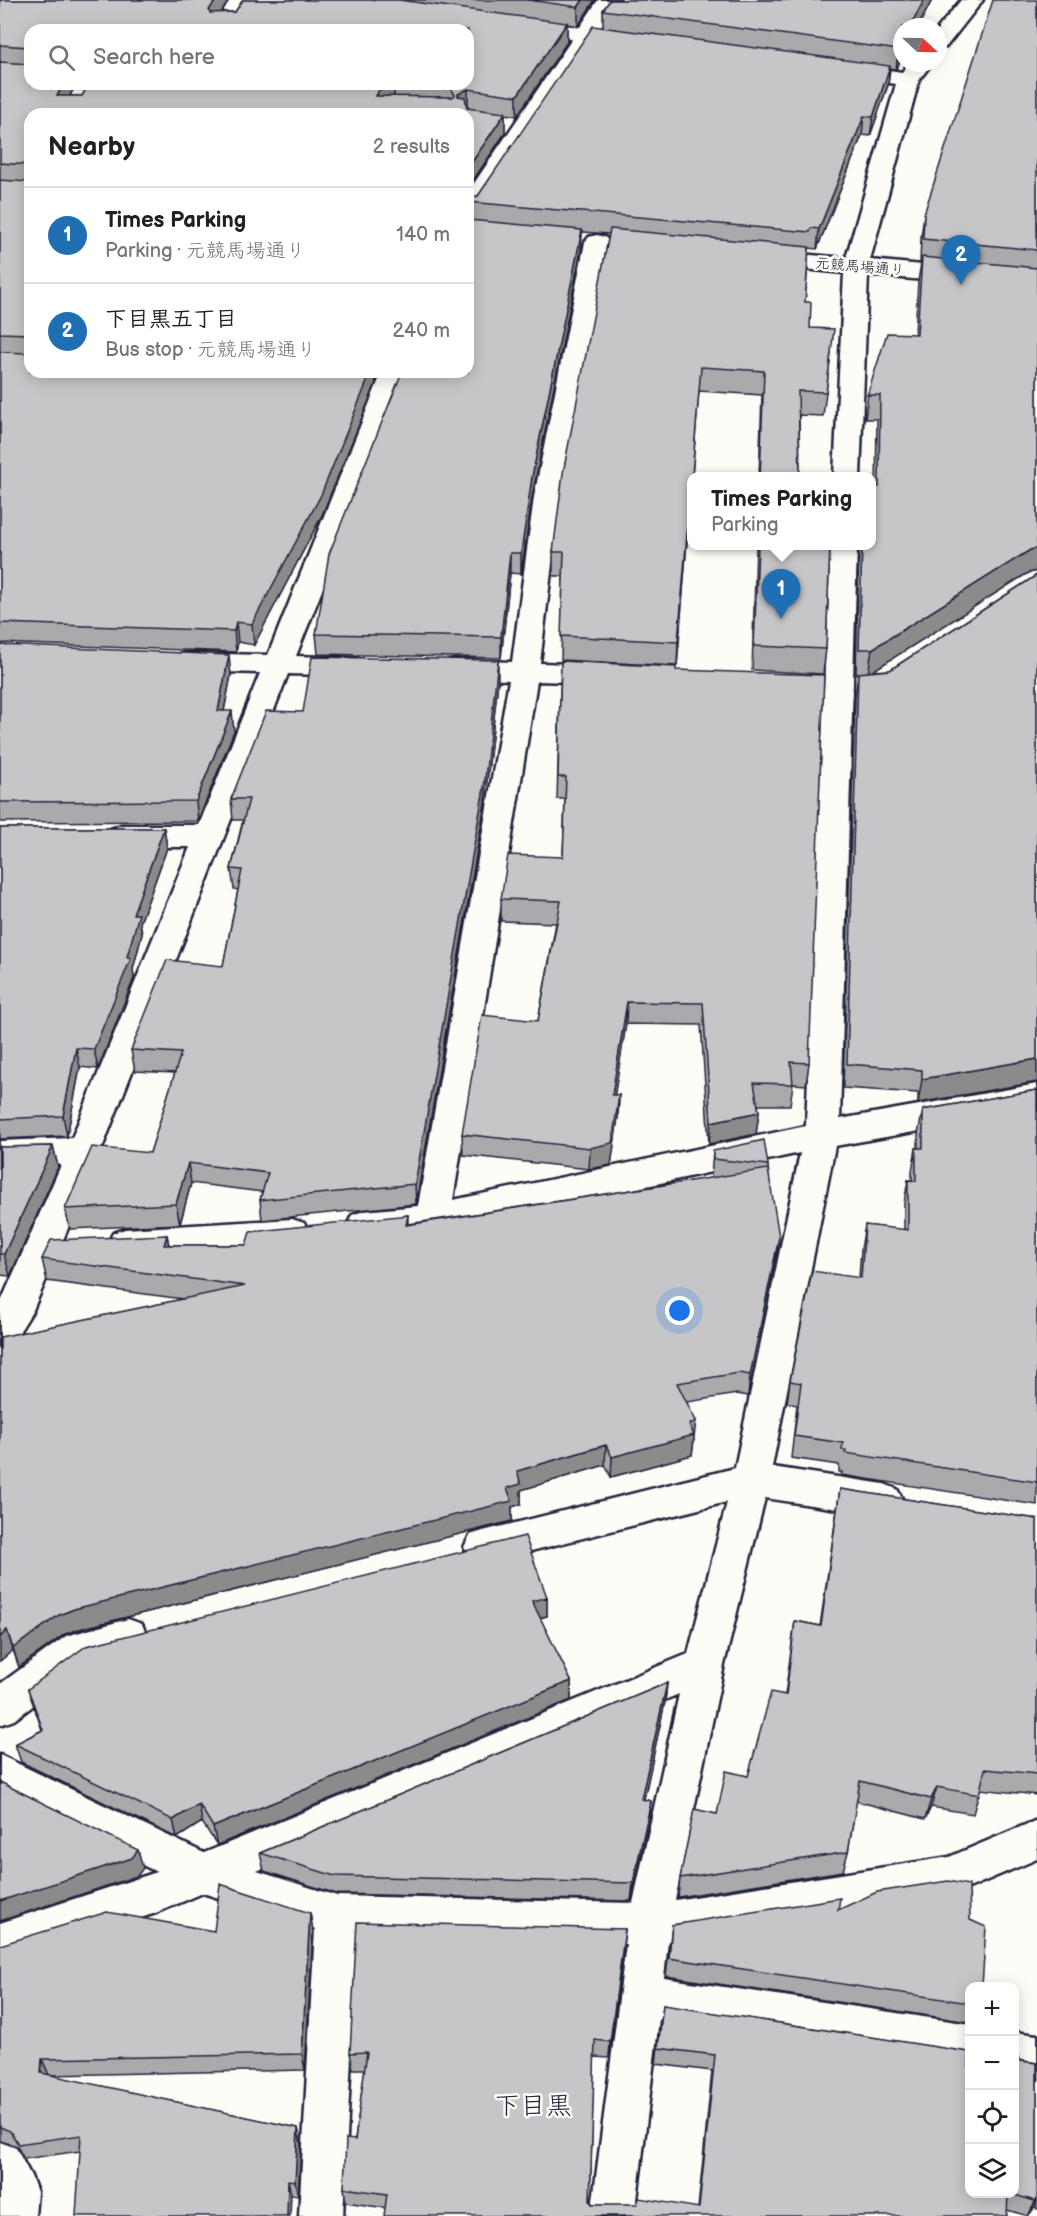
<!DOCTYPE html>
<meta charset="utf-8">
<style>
:root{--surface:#fff;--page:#f2f2f2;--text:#202124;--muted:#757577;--line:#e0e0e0;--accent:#1f6fb2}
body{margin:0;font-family:"Balsamiq Sans","Klee One",sans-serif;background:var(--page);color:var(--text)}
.controls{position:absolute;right:18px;bottom:18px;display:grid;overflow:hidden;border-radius:12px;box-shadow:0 3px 15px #0003}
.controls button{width:54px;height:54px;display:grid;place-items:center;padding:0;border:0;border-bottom:2px solid var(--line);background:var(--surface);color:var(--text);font:30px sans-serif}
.compass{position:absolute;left:893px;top:18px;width:54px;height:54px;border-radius:50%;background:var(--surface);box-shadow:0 3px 15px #0003;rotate:112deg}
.you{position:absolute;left:680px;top:1311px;width:21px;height:21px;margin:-15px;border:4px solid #fff;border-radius:50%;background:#1a73e8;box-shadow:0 0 0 9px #1a73e833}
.badge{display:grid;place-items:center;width:39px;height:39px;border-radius:50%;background:var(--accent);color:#fff;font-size:20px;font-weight:700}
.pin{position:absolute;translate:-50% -50px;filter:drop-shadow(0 2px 3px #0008)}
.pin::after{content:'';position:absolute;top:32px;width:21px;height:18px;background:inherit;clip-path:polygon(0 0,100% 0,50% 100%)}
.popup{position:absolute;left:687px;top:472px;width:189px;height:78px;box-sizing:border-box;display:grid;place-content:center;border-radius:12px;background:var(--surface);filter:drop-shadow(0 2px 4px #0005);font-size:20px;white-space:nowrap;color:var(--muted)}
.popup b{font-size:22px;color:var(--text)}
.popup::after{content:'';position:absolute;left:50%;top:100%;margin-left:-12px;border:12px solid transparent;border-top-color:var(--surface)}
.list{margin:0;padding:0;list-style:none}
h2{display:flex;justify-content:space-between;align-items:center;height:78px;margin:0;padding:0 24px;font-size:26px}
h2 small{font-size:20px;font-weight:400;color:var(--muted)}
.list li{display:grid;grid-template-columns:39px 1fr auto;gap:18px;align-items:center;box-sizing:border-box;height:96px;padding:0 24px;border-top:2px solid var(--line)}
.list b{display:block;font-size:22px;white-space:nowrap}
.list p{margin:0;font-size:20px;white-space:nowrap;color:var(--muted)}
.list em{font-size:20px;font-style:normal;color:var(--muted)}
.icon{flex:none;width:33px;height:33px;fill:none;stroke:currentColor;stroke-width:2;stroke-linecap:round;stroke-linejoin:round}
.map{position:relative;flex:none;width:1037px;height:2216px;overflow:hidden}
.search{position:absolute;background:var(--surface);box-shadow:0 3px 15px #0003;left:24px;top:24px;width:450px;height:66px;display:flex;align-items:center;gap:15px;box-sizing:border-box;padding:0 21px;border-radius:18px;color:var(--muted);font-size:22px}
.panel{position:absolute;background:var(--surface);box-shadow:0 3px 15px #0003;left:24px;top:108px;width:450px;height:270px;border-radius:18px}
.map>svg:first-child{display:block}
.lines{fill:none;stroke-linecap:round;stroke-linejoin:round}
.minor-casing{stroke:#22223b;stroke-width:5}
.minor{fill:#fdfcf7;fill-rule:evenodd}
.wall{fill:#aaaaac;stroke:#22223b;stroke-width:1.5;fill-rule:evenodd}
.shaded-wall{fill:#8b8b8c;stroke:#22223b;stroke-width:1.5}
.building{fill:#c6c6c8;stroke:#22223b;stroke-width:1.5;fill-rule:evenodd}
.labels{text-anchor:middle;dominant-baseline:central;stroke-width:5;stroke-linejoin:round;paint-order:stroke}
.far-street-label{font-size:15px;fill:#22223b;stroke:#fdfcf7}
.near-quarter-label{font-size:26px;fill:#22223b;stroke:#fdfcf7}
</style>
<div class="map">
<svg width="1037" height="2216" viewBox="0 0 1037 2216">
<rect width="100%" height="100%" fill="#fdfcf7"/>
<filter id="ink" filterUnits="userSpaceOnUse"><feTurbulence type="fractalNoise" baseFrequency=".0167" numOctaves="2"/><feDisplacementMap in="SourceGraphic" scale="12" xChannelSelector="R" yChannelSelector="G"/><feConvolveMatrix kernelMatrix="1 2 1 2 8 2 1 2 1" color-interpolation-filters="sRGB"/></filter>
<g filter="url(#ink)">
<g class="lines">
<g class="minor-casing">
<path id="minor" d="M598 0H620L599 30 640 36 643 41 640 46 632 47 592 42 476 214 468 216V192L572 39 522 32 514 31 511 26 514 21 522 20 580 27Z
M961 0H983L946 47 938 48V28Z
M846 63 902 72 909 63H932L919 80 870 260 1037 276V290L868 275 860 476H834L844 273 764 265 756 263 752 258 756 253 764 251 846 258 896 84 838 75 835 70 838 65Z
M597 235 605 237 609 242 560 497 540 663 604 665 614 667 618 674 614 681 604 683 537 681 453 1200 806 1126 830 546H857L840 1119 1037 1084V1110L835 1146 772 1467 884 1484 897 1489 903 1500 897 1511 884 1516 765 1498 724 1665 675 1900 949 1857 1037 1820V1859L950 1896 668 1941 664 1978 970 2024V2067L659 2019 635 2216H591L626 1944 357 1937 343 2216H299L315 1929 203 1893 156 1913 0 1963V1923L157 1872 48 1820 0 1795V1755L204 1853 688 1654 727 1502 483 1563 470 1559 464 1547 470 1535 483 1531 735 1468 800 1153 433 1232 364 1239 352 1235 347 1225 352 1215 364 1211 418 1206 509 680 455 678 445 676 441 669 445 662 455 660 512 662 534 497 585 242 589 237ZM679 1694 633 1903 337 1896 257 1871Z
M382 372H408L296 656 355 658 365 660 369 667 365 674 355 676 288 674 101 1151 33 1310 13 1342 0 1347V1304L61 1165 0 1167V1141L72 1138 190 847H121L110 843 106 836 110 829 121 825H199L260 673 185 671 175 669 171 662 175 655 185 653 268 655Z
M292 1219 304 1223 309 1233 304 1243 292 1247 125 1257 113 1253 108 1243 113 1233 125 1229Z
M128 1619 142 1624 147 1636 142 1648 90 1663 14 1720 0 1725V1684L66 1636Z
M1014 2032 1037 2035V2079L1014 2075Z
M0 2142 16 2148 31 2176 37 2192 35 2216H0Z"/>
</g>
<use href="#minor" class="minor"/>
</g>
<path class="wall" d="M0 0H229L221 12H235L243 0H595L578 26 567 24V42L517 116 505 114V133L30 372 376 383 322 515 254 645 238 642 236 652 0 643ZM30 30 468 84H89L82 96H70L76 84H30Z
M610 0H932L918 27H902L896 69 890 68 888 85 870 136 862 135 817 249 809 248 805 302 810 328 831 353 823 416 799 415 800 477H759L762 395 699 391 692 477H691V491L677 666 561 660 563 576H553V552L609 234 582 232 581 250 532 497 521 574 510 573 501 658 318 654 316 634 468 372V198L478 196 603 28V10Z
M1037 0V571L1026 574 872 671 890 670 1037 575V1082L918 1103V1093L843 1088 855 697 858 674H856L859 546H871L876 487 877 419H865L868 393 915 334 918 281 921 263 920 262 921 238 924 214Z
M756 546H830L826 649 823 674 752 670Z
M0 645 231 675 224 711 234 731 198 821 0 822Z
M561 661 676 670 809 1063 806 1085 793 1084 790 1105H758L759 1112 756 1134 709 1144 701 1025 626 1024 614 1095H619L618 1117 611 1165 589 1169 463 1155 462 1134 538 1021 556 923 501 921V899L563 857 565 799H557Z
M498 681 484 809 416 1204 262 1220 260 1200 262 1192 191 1183 180 1224 70 1229 65 1209 150 1153 175 1073 135 1071 131 1050 223 966 238 890 234 889 231 869 243 820H233L231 799 303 712Z
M0 828H164L167 848 140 923 142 934 133 969 134 978 98 1069 80 1067 67 1136 0 1139Z
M1037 1090V1505L841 1475 842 1472H839V1465L791 1458 797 1405 787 1403 790 1381 859 1278 861 1249 865 1225 904 1230V1203L908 1180H912V1171L916 1148H918V1133L923 1110Z
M53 1146 58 1167 10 1276 0 1275V1147Z
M713 1151 768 1165 776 1259 748 1396 737 1394 687 1402 694 1441 692 1455 611 1477 605 1465 521 1490V1504L512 1507V1521L79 1629 65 1634 19 1667 13 1650 0 1661V1337L183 1299 47 1281 42 1259 167 1235 169 1245H246L408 1215V1224L711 1178Z
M840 1489 1037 1519V1795L980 1789 973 1814 931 1807 925 1819 856 1801 848 1852 843 1871 678 1897 680 1878 717 1814 748 1776 785 1695 795 1621 820 1626Z
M547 1597V1616L540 1618 571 1681V1700L217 1845 202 1822 177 1838 21 1762 15 1744 42 1730 28 1689Z
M667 1683 665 1702 644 1799 651 1801 649 1819 631 1901 337 1894 264 1871 260 1853Z
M838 1910 970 1920 969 2022 666 1976 672 1925Z
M310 1913 313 1931 305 2070 49 2075 298 2128 301 2144 298 2196 80 2151 24 2159 17 2146 0 2141V1945L214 1931Z
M625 1929 609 2058 594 2057 590 2201 592 2204 698 2208 712 2071 656 2064 663 2005 1037 2063V2209L1034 2208 1028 2216 1007 2210 385 2208 346 2202 344 2188 355 2140 365 2069H353L350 2053Z"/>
<path class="shaded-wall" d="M216 0H229L211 29 209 10Z
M583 0H595L578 26V7Z
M924 0H932L918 27H910Z
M567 23V42L517 116V96Z
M902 43V58L896 69 899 50Z
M890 66 888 85 870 136 873 117Z
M63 84H76L60 114 57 96Z
M382 84H394V98L376 96Z
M468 89V109L458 113V94Z
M505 113V133L468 188V168Z
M864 116 862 135 817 249 819 229Z
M582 230 581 250 532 497 521 574V553L532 477Z
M371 372H375L376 383 322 515 254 645 252 624Z
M691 484V491L677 666 678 642Z
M1037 548 1036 571 1026 574 868 674 872 649 1030 550Z
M510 553V573L501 658V637Z
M236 622 238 642 236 652 234 631Z
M229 655 231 675 220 731 218 711Z
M498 660V681L484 809 416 1204 415 1184Z
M232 711 234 731 198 821 196 801Z
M164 828 167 848 140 923 142 934 133 969 134 978 98 1069 94 1049 127 957 133 914Z
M627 1002 626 1024 611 1117 612 1095Z
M76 1048 80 1067 67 1136 63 1116Z
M1037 1059V1082L918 1103 922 1079Z
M619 1095 618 1117 611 1165 589 1169 590 1148Z
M759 1112 756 1134 709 1144 711 1122Z
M53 1146 58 1167 10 1276 4 1254Z
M188 1163 191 1183 180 1224 176 1204Z
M167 1235 171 1257 164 1245Z
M779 1237 776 1259 748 1396 750 1375Z
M696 1421 692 1455 611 1477 612 1457 689 1425Z
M606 1445 605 1465 521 1490V1504L512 1507V1521L79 1629 65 1634 19 1667 13 1648 59 1615 74 1609 507 1488 517 1471Z
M547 1597V1616L532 1620V1601Z
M7 1630 13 1650 0 1661V1637Z
M571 1681V1700L217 1845 213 1827Z
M667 1683 665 1702 640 1817 641 1799Z
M937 1787 931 1807 925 1819 931 1799Z
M651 1801 649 1819 631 1901 633 1883Z
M199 1804 202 1822 177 1838 173 1820Z
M138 1850 143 1868 137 1876 0 1921V1901Z
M310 1913 313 1931 305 2070 302 2054Z
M625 1929 623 1946 609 2058 610 2042Z
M42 2059 49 2075 41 2073Z
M298 2128 301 2144 298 2196 295 2181Z
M288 2180 291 2194 290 2216H287Z
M1037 2198V2201L1034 2208 1028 2216Z"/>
<path class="building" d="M0 0H216L209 10 210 13 235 12 243 0H399L567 23 517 96 468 89 458 94V96L465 97 467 108 505 113 468 168V114H30V372H371L321 495 252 624 236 622 234 631 0 623V352L28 353V334L0 333V180L28 182 29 165 0 163V62L29 64V47L0 45ZM30 30H468V84H428L450 87 455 95 453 97 376 96 382 84H89L82 96H57L63 84H30Z
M528 0H583L578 7Z
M610 0H924L910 27H902V43L899 50 603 10Z
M993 0H1037V250L923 239 924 214Z
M593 26 890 66 873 117 864 116 819 229 811 228 810 232 468 202V198L478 196Z
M468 220 582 230 532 477 521 553H510L501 637 316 634 329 554 402 372H468Z
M610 229 809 247 805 302H811L810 328 834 329 826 392 798 391 800 477H760L764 371 701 367 678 642 561 636 564 552H553L563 473Z
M922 257 1037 268V548L1030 550 872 649H859L862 546H871V487H879L880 395H867L868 393 887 333 917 334Z
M758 546H830L826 649 754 646Z
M1037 575V1059L922 1079V1070L847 1064 858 673 890 670Z
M0 645 229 655 218 711H232L196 801 0 802Z
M312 657 498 660 484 788 415 1184 260 1200 268 1173 188 1163 176 1204 65 1209 92 1147 150 1153 181 1053 131 1050 167 960 223 966 242 870 231 869 249 799H231L266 711 303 712Z
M561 661 676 667V670L824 675 809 1063 791 1062 793 1084 754 1083 759 1112 711 1122 703 1003 627 1002 612 1095H619L612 1143 590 1148 462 1134 482 1015 538 1021 561 901 501 899 508 855 563 857 566 777H558Z
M0 828H164L133 914H139L127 957 131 958 94 1049 76 1048 63 1116 0 1119Z
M1037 1090V1482L845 1453 846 1450H842L843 1443 794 1436 801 1383 790 1381 812 1271 861 1278 865 1225 908 1230V1180L916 1181V1148H923V1110Z
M764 1140 768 1165 713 1159V1151Z
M53 1146 4 1254H0V1147Z
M768 1169 779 1237 750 1375 739 1373 677 1383 696 1421 689 1425 694 1435 612 1457 606 1445 517 1471 521 1484 507 1488 512 1501 74 1609 59 1615 13 1648 7 1630 0 1637V1337L245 1286 42 1259 51 1240 167 1235 164 1245H246L250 1232 408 1215 406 1225Z
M840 1489 1037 1519V1774L985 1769 979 1795 937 1787 931 1799 860 1781 848 1852 680 1878 694 1809 717 1814 726 1771 748 1776 771 1692 786 1695 795 1621 821 1626Z
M525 1536 547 1597 532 1601 571 1681 213 1827 199 1804 173 1820 15 1744 43 1730 28 1689 86 1646Z
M667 1683 641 1799 651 1801 633 1883 335 1876 260 1853Z
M0 1782 138 1850 132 1858 0 1901Z
M948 1881 969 1885 970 1920 986 1927 982 1986H969V2003L669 1958 672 1925 840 1898 838 1910 877 1892Z
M220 1884 310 1913 302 2054 42 2059 41 2073 298 2128 295 2181 288 2180 287 2216H76L81 2135 18 2144 10 2131 0 2127V1945L107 1912 214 1931Z
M357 1922 625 1929 610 2042 595 2040 590 2201 592 2204H637L639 2198 699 2208 715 2055 658 2048 663 2005 969 2052V2193H1008L1007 2216H384L387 2194 344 2188 346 2139 355 2140 367 2052 350 2053Z
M1014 2056 1018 2057 1020 2061 1037 2063V2198L1035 2201 1008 2193H1014Z"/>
</g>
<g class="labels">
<g class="far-street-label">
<text transform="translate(860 267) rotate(5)">元競馬場通り</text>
</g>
<g class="near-quarter-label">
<text x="533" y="2106">下目黒</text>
</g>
</g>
</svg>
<div class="controls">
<button>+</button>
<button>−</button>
<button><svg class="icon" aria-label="locate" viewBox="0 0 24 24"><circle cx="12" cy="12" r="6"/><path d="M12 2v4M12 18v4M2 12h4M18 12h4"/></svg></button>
<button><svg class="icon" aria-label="layers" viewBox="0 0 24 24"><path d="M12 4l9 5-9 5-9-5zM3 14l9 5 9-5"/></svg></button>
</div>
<svg class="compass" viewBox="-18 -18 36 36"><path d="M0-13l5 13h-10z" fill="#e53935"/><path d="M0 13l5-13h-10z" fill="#757577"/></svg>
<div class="you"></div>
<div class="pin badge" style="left:781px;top:619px">1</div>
<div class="popup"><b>Times Parking</b>Parking</div>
<div class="pin badge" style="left:961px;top:285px">2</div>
<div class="search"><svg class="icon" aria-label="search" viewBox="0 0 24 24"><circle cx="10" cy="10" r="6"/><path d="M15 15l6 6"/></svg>Search here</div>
<section class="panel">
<h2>Nearby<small>2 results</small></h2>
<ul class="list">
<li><span class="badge">1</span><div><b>Times Parking</b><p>Parking · 元競馬場通り</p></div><em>140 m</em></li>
<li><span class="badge">2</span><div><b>下目黒五丁目</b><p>Bus stop · 元競馬場通り</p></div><em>240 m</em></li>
</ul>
</section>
</div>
